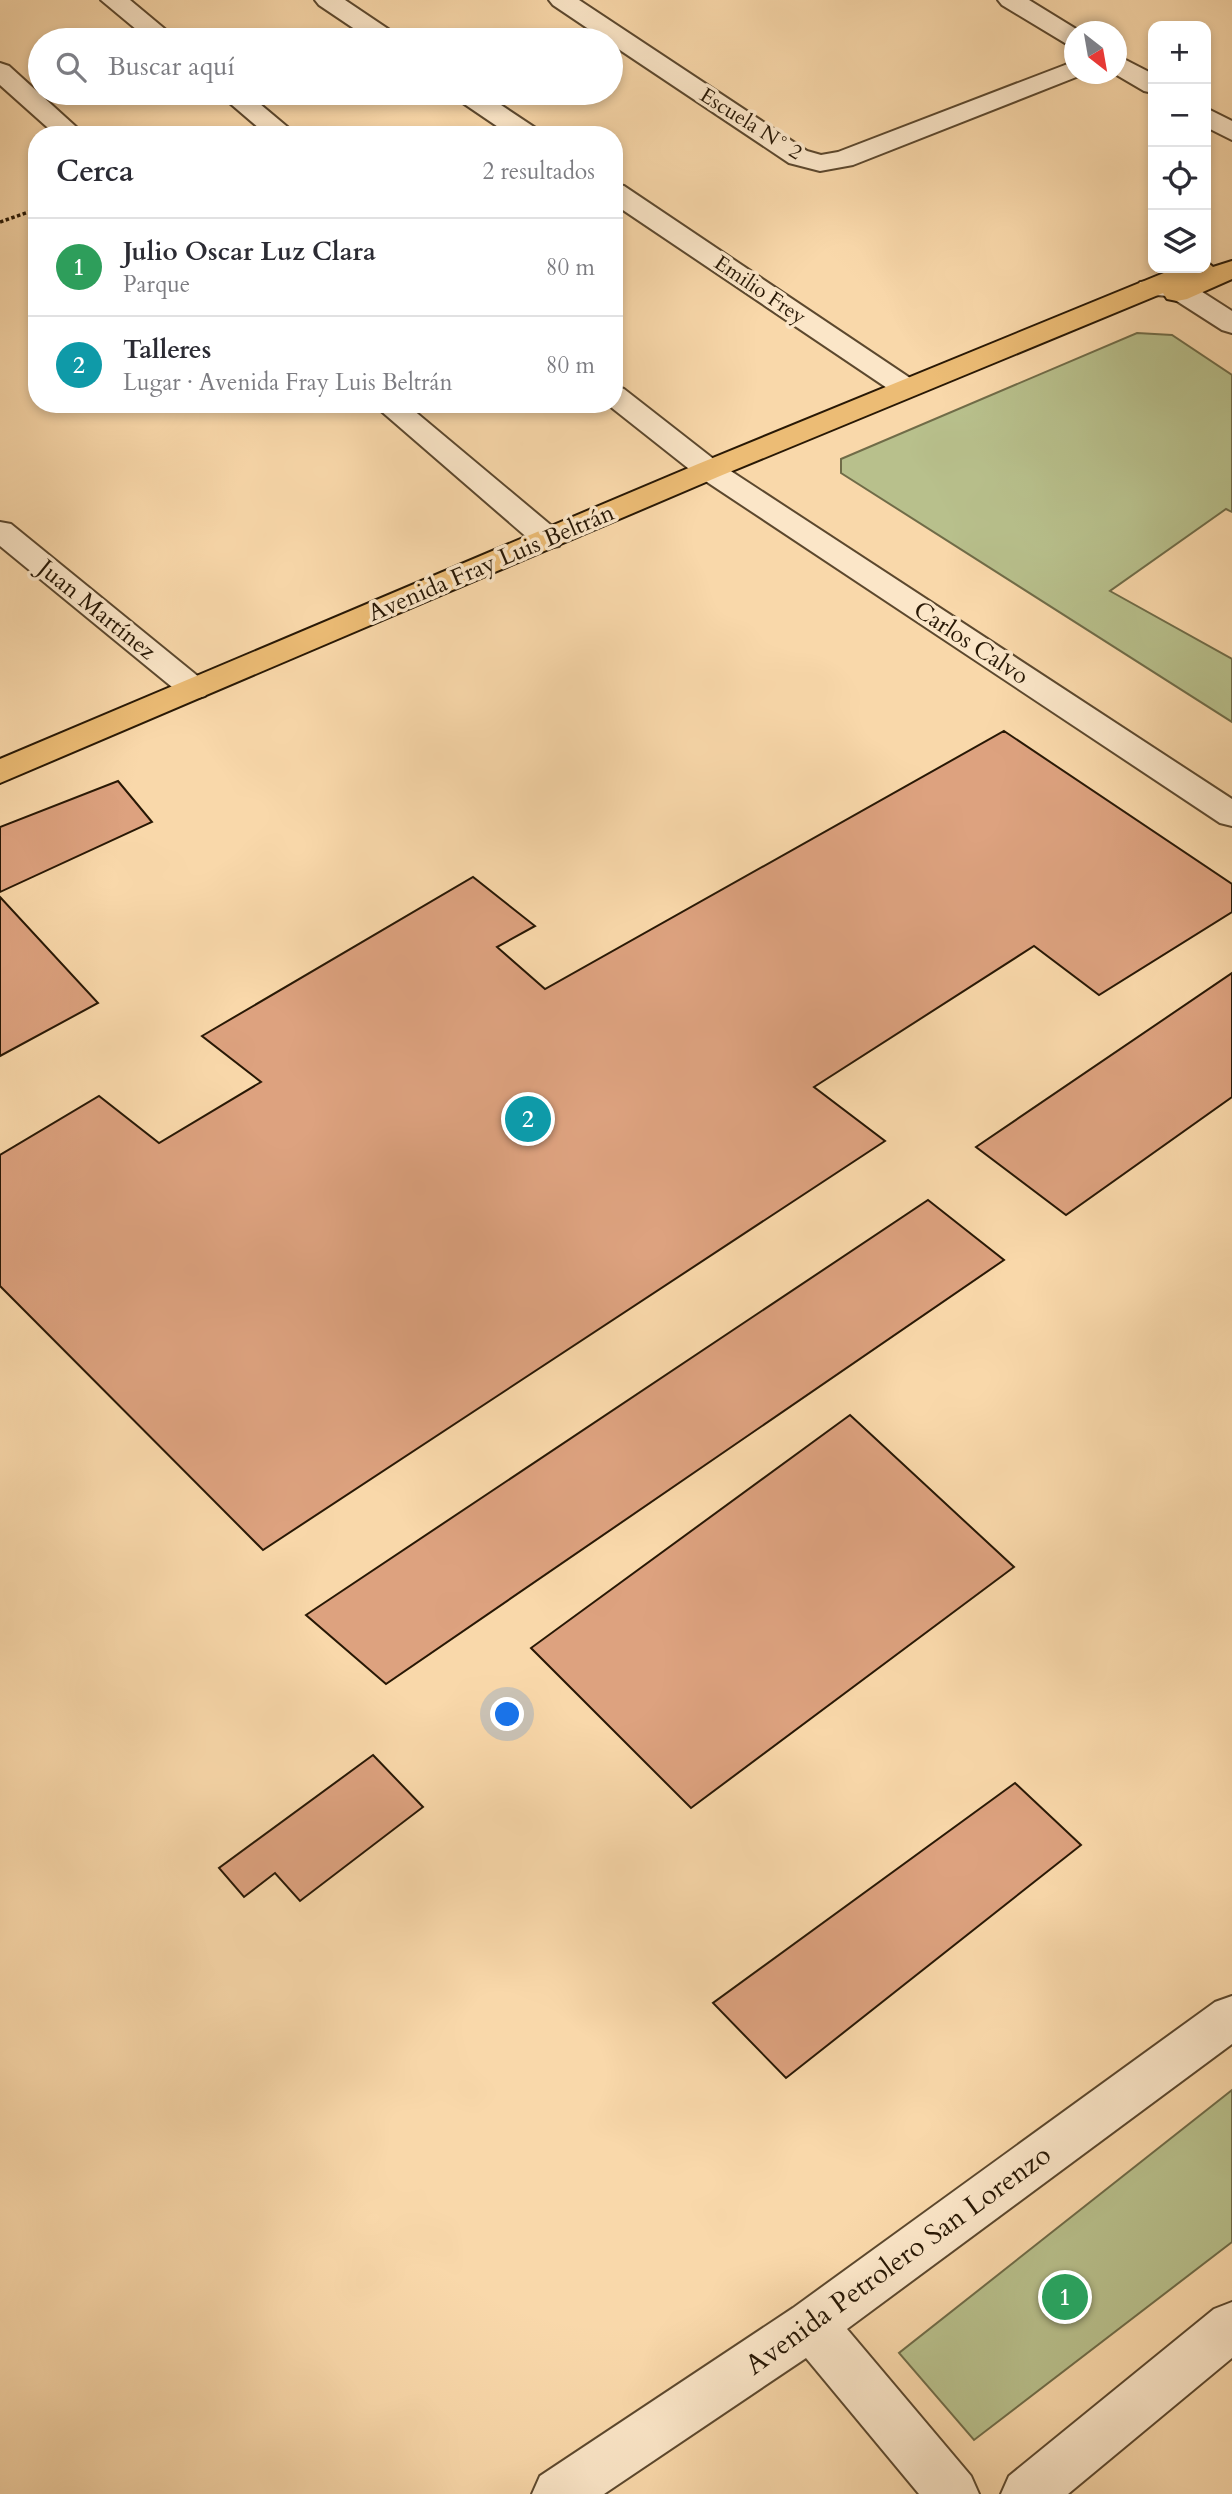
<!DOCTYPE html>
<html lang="es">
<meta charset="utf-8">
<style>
:root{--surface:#fff;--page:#f7f7f7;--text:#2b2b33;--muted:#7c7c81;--line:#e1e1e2;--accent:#1a73e8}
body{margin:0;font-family:Cardo,serif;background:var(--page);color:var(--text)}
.controls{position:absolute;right:21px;top:21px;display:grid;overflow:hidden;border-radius:14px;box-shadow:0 4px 10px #0003}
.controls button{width:63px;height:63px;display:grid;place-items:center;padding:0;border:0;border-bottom:2px solid var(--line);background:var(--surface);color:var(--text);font:35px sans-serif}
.compass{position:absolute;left:1064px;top:21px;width:63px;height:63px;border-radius:50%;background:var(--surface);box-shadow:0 4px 10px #0003;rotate:149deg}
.you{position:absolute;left:508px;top:1715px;width:24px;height:24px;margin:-18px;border:5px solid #fff;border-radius:50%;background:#1a73e8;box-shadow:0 0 0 10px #1a73e833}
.badge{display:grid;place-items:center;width:46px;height:46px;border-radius:50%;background:var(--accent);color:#fff;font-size:23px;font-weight:700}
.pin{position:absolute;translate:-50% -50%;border:4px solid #fff;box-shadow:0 2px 7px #0006}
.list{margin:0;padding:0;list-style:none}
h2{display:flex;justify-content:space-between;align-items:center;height:91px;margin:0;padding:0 28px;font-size:30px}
h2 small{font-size:23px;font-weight:400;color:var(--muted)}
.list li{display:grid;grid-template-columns:46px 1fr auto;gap:21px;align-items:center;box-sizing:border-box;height:98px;padding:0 28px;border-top:2px solid var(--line)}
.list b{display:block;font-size:26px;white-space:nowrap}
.list p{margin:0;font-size:23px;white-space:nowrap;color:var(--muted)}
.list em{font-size:23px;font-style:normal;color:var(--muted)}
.icon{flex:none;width:38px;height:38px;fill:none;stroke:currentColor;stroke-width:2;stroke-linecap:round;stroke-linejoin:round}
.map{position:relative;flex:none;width:1232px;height:2494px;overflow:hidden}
.search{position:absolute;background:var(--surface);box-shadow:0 4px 10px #0003;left:28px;top:28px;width:595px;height:77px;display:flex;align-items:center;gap:18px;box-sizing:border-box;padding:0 24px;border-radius:38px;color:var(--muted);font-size:26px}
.panel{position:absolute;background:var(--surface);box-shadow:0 4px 10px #0003;left:28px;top:126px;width:595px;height:287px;border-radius:28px}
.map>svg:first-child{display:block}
.green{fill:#b8c08c;stroke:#706c48;stroke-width:2}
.building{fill:#dda27f;stroke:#281805;stroke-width:2}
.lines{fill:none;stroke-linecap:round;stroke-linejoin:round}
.minor-casing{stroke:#5c482e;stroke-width:4}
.major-casing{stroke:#281805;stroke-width:4}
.path{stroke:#281805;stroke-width:3.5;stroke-dasharray:3.5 2.5;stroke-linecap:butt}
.minor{fill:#fbe6c8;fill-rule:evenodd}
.major{fill:#ecbc75;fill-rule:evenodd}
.labels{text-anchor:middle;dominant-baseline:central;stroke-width:7;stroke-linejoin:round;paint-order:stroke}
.far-street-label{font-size:21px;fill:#281805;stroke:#fbe6c8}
.street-label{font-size:24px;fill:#281805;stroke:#fbe6c8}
.near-street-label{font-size:28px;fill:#281805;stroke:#fbe6c8}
</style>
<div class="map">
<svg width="1232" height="2494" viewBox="0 0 1232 2494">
<rect width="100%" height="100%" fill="#f9d8aa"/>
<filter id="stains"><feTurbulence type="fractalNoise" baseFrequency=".00286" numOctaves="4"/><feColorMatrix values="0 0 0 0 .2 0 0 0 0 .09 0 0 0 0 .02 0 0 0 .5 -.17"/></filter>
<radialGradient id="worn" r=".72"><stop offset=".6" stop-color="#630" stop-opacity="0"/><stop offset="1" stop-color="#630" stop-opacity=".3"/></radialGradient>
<path class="green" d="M1137 333 1172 335 1232 375V512L1226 509 1110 591 1232 659V722L841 473V459Z
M1232 2090V2242L974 2440 899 2353Z"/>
<path class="building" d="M1004 731 1232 884V912L1099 995 1034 946 814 1087 885 1141 263 1550 0 1286V1155L99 1096 159 1143 261 1082 202 1036 473 877 535 926 497 947 545 989Z
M118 781 152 822 0 892V827Z
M0 897 98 1003 0 1056Z
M1232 973V1097L1066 1215 976 1147Z
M928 1200 1004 1260 386 1684 306 1615Z
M850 1415 1014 1567 691 1808 531 1648Z
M373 1755 423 1807 300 1901 275 1873 244 1897 219 1868Z
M1015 1783 1081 1845 786 2078 713 2003Z"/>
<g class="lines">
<g class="minor-casing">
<path id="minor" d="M101 0H130L178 40H149Z
M315 0H345L397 35 401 40H371L319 5Z
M549 0H579L807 151 821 155 838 152 1065 65 1074 62V74H1084L853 165 820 171 789 163 611 44V40H605L553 5Z
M998 0H1029L1081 32H1074V46L1065 43 1002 5Z
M1116 55 1153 74V93L1144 91 1115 74Z
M0 63 9 66 85 135H56L0 85Z
M218 93H247L297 135H267Z
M453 93H483L537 129 541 135H510L457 99Z
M1206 108 1232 121V140L1206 127Z
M614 184 624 186 916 382 921 388 916 394 906 397 896 394 614 204Z
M1175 279 1185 281 1232 311V333L1222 330 1169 296 1140 294 1136 288 1140 282Z
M614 386 624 389 720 464 1232 799V826L1220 823 698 476 607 404H614Z
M373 404H406L559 532 563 539 559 546 548 548 537 546Z
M0 522 11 524 205 682 210 689 205 696 194 699 183 696 0 546Z
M1232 1996V2044L847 2329 971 2476 979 2494H919L806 2358 604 2494H532L540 2476 793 2308 1215 2002Z
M1232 2302V2358L1068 2494H1001L1009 2476 1214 2309Z"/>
</g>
<g class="major-casing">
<path id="major" d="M1206 261 1213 267 1232 261V279L1187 299 1177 301 1167 299 1163 293 720 476 0 783V759L698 464 1176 268H1206Z"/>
</g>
<path class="path" d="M0 222 37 209"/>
<use href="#minor" class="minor"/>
<use href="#major" class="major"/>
</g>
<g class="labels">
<g class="far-street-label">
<text transform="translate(751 124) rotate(32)">Escuela N° 2</text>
<text transform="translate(760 290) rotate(34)">Emilio Frey</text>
</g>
<g class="street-label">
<text transform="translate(491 563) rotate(-23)">Avenida Fray Luis Beltrán</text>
<text transform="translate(97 610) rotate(39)">Juan Martínez</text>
<text transform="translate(971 643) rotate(33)">Carlos Calvo</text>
</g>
<g class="near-street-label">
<text transform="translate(898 2260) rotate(-36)">Avenida Petrolero San Lorenzo</text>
</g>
</g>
<rect width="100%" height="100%" filter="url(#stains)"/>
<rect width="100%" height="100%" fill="url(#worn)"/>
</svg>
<div class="controls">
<button>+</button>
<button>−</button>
<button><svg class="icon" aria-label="locate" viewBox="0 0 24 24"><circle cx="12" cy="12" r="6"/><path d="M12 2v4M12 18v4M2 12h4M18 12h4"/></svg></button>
<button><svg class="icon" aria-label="layers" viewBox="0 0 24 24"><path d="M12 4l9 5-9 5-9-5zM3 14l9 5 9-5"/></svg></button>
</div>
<svg class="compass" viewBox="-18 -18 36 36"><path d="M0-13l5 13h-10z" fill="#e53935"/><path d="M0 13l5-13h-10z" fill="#7c7c81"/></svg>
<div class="you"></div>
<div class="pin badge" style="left:1065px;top:2297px;background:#2e9e5b">1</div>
<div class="pin badge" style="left:528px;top:1119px;background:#0f9aa8">2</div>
<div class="search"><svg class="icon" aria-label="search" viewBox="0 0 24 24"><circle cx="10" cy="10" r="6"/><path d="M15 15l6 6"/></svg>Buscar aquí</div>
<section class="panel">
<h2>Cerca<small>2 resultados</small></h2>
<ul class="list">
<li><span class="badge" style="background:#2e9e5b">1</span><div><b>Julio Oscar Luz Clara</b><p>Parque</p></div><em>80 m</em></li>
<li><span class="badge" style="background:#0f9aa8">2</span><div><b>Talleres</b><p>Lugar · Avenida Fray Luis Beltrán</p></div><em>80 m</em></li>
</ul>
</section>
</div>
